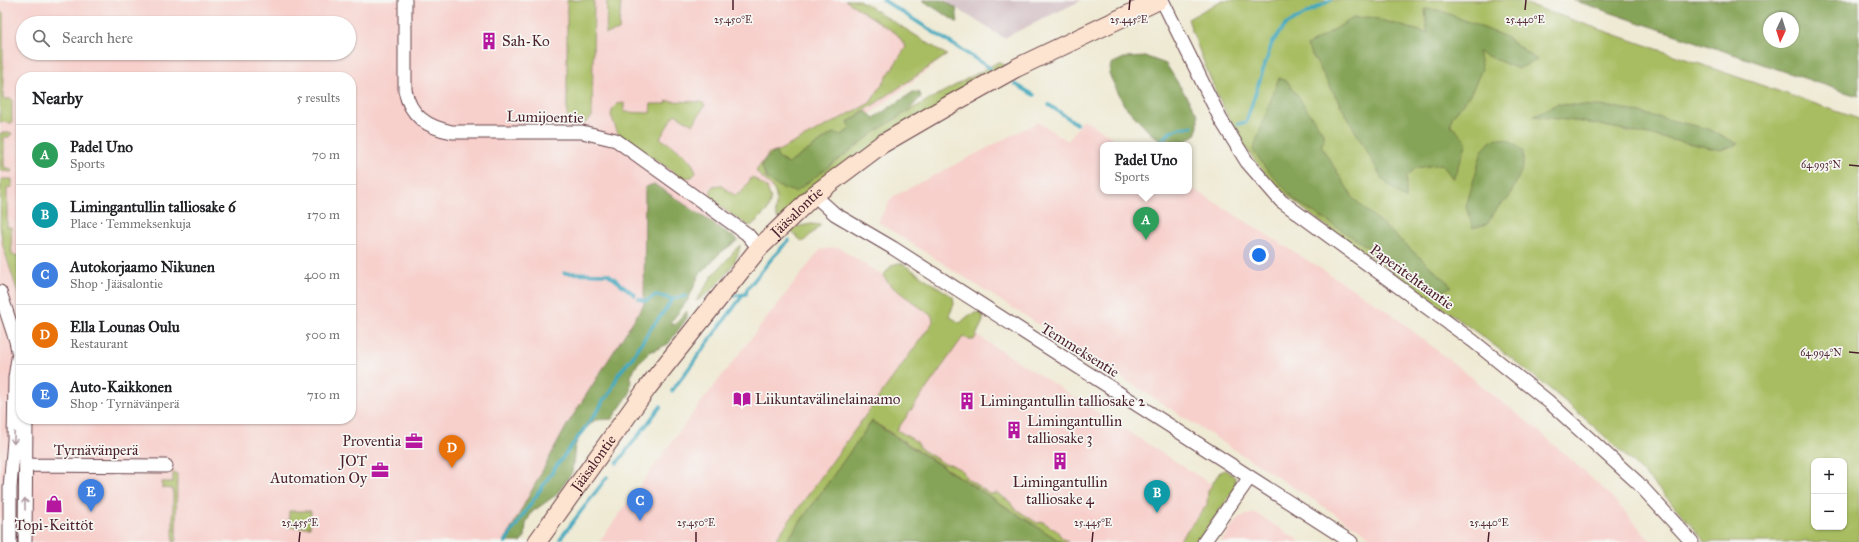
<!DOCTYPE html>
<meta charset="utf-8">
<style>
:root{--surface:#fff;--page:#f2f2f2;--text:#202124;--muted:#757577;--line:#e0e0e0;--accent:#b5179e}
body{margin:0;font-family:"IM FELL Great Primer",serif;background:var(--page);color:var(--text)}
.controls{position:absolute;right:12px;bottom:12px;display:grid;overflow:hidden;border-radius:8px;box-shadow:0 1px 3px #0004}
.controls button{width:36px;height:36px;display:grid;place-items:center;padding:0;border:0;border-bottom:1px solid var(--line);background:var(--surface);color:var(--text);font:20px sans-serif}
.compass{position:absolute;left:1763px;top:12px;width:36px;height:36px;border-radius:50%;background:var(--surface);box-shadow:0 1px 3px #0004;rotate:184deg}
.you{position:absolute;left:1259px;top:255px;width:14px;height:14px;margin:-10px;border:3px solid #fff;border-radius:50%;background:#1a73e8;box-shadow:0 0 0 6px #1a73e833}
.badge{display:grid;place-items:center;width:26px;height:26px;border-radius:50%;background:var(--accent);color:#fff;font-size:13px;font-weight:700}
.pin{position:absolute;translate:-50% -33px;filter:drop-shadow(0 1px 2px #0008)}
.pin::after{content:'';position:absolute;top:21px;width:14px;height:12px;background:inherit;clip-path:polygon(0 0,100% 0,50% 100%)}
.popup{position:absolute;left:1100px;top:142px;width:92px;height:52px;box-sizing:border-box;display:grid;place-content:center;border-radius:8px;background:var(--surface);filter:drop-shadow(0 1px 3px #0005);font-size:13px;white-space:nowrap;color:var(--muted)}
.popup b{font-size:15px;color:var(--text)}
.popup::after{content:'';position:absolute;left:50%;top:100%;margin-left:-8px;border:8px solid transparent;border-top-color:var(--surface)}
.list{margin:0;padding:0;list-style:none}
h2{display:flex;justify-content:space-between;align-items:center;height:52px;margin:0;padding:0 16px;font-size:17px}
h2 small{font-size:13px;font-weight:400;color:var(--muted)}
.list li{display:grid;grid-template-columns:26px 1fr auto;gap:12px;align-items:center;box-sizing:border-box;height:60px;padding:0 16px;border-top:1px solid var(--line)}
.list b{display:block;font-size:15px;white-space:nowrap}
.list p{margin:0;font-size:13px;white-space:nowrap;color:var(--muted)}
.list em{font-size:13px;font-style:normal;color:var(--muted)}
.icon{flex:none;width:22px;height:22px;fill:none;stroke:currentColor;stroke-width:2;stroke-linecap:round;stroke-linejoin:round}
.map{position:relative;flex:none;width:1859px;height:542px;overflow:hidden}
.search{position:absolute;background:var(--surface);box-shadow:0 1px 3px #0004;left:16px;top:16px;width:340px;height:44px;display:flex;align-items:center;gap:10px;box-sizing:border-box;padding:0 14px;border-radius:22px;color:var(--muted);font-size:15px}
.panel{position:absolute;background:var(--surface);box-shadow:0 1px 3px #0004;left:16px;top:72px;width:340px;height:352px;border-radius:16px}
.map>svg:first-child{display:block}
.built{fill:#f7d0cc;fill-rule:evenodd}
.industrial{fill:#d2bec3}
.green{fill:#a8bd62;stroke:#796e46;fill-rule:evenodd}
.forest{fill:#86a458;stroke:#686242;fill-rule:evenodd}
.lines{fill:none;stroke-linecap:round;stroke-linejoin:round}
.stream{stroke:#3fa9bf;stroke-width:3.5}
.street-casing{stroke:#633d44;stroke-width:15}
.secondary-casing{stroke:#633d44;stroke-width:20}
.street{stroke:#fff;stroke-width:13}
.secondary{stroke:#fde4d1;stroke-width:18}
.oneway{stroke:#ae9aa0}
.ticks{fill:none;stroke:#4a1f2b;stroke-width:1.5}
.labels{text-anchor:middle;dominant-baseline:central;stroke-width:3.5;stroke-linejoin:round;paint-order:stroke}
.poi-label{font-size:15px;fill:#4a1f2b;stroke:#f6f6f2;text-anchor:start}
.street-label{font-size:15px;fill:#4a1f2b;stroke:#f6f6f2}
.ticks-label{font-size:10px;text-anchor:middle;fill:#4a1f2b;stroke:#f6f6f2;stroke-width:3.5;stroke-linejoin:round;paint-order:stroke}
</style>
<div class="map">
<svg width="1859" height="542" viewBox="0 0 1859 542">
<rect width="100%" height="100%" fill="#f6f6f2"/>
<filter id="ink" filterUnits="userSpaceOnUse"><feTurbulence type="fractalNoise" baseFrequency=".025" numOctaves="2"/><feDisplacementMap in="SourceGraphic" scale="8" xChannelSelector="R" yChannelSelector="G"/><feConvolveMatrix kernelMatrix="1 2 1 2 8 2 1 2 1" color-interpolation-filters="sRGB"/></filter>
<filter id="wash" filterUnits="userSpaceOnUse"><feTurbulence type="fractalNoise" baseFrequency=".012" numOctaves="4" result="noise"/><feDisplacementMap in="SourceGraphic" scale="16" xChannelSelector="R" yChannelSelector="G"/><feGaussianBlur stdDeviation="0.9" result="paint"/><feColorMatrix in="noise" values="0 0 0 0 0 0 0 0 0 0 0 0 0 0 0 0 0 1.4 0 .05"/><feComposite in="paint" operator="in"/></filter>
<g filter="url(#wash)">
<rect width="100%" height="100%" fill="#efead4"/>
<path class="built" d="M0 0H859L947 55 721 228 654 184 645 187 644 304 567 425 504 542H0ZM23 23H349V53H23ZM21 77H351V419H21Z
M1083 119 1124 145H1103V191H1189V186L1385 309 1539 431 1609 494 1652 542H1379L878 222 892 197 1038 122 1068 141Z
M838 247 930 306 933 322 774 542H599L693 413 820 250Z
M972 332 1214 486 1216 503 1188 542H1061L886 431 955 335Z
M1256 513 1301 542H1221L1239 517Z"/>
<path class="industrial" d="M943 0H1082L1004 38Z"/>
<path class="green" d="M567 0H594L592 117 583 125H575L567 116Z
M607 0H621L619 30 606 34Z
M845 0H859L947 55 848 122 851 128 842 135 833 133 788 164 778 158 762 166 766 179 878 130 908 111 998 62 1007 66 778 219C772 211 778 205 776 197 775 185 762 180 756 171L769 153 776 152 870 103 906 47 897 34Z
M1222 0H1515L1859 119V542H1705C1635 455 1542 378 1451 314 1418 290 1385 267 1352 244 1319 221 1286 199 1260 167 1226 124 1206 70 1188 19ZM1814 461H1844V527H1814Z
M0 13H3V99H12V123L0 122Z
M667 101 702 102 705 105 693 125 675 114 660 138C673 147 693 157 696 173L692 177 682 178 618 134 611 115 613 108 617 104 624 103V112L650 113 651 104H666Z
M0 133H12L9 137H4V167L11 169 12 172 0 171Z
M752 177 767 188 771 199 767 211 751 226C743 224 713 203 711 196 710 192 711 189 713 186L720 185 734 195 741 193Z
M1 179H12V187L7 188V227H11L12 255 21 256V303L3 246 0 226Z
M811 224 821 225 803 242 789 230 795 227Z
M740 245C739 264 711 294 696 301L713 275Z
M898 263 903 264 953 297 954 304 949 316 960 323C967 317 971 312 980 313L983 317V321L974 340H971L963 337 897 430 917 442 921 449 945 464H950L963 471 966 478 990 494 997 493 1010 502 1013 507 1037 523 1043 522 1057 531 1062 538 1068 542H1061L872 421 786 542H774L933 322 932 316 891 286 883 276 892 265Z
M1225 470 1235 477V484L1232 493 1197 542H1178L1207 505 1208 491 1219 473Z
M173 472 177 474 176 542H173V489L162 488V482H173Z
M289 511H311L310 527H289Z"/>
<path class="forest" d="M922 0H943L956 8 958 23Z
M1573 0H1859V96L1851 94ZM1769 18H1793V42H1769Z
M1425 9 1439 10 1506 37 1537 60 1518 69 1478 52 1482 69 1471 93 1452 117 1451 125 1467 142 1453 179 1442 164 1416 168 1406 177V200L1383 180 1307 46 1353 18 1370 17 1427 33Z
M1147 57 1166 64 1198 115V127L1195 135 1186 141 1174 142 1161 140 1150 133 1124 105 1109 74 1111 64 1124 58Z
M1279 78 1288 82 1323 133 1324 140 1321 146 1354 199 1452 286 1439 293 1296 201 1263 165 1253 150Z
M913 92 920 93 921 97 908 111 878 130 795 192C778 187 766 184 762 166L765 159 776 152 778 158 788 164 833 133 842 135 851 128 848 122 866 111 874 118Z
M1557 104 1615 107 1709 129 1738 144 1721 150 1590 123 1533 116Z
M1497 138 1509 140 1523 151V167L1509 198 1498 207 1487 224 1473 228 1466 207 1482 151 1490 142Z
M654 184 738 240 719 254 699 275 688 300 670 323 675 325 687 311V318L668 344 650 352 638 363 631 376 630 393 612 419 595 420 583 431 575 446 572 473 556 495 532 512 526 523 525 537 521 542H504L567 425 644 304 645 187Z
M872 421 886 431 1061 542H786Z"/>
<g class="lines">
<path class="stream" d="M883 0 990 68
M1015 84 1034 95
M1049 105 1077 124
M1238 124 1246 122 1272 43 1285 25 1331 0
M1158 145C1168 132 1175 127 1192 127
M564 273 608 274 635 295
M732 296 746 294 747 289 773 257 789 240
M639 299 646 301 656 295 672 299 686 296
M672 391 743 295
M617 463 661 406
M560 539 607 477
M505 542 555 468 599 409 603 401 609 395 619 373 632 358 649 331 666 309 672 299"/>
</g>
</g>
<g filter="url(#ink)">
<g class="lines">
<g class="street-casing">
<path id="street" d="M405 0V90C410 116 427 127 452 132H582L616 140 747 234 759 248
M1162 0 1221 120 1247 162 1281 201 1473 341 1549 402 1637 482 1692 542
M814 195 835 214 893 248 1351 542
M0 292 16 341 21 365
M26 465 166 466
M10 542V488L14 440 15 378 18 358
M25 542 26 419
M1204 542 1250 477"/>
</g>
<g class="secondary-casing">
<g id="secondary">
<path id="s1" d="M537 542 648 387 759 248 814 195 882 144 944 108 1016 68 1159 0"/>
</g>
</g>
<use href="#street" class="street"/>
<use href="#secondary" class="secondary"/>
</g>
<defs><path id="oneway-shaft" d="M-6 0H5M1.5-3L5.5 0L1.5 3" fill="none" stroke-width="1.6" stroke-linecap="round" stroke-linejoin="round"/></defs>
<g class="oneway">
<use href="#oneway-shaft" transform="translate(14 438) rotate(92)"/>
<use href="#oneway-shaft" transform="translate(25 504) rotate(-91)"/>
</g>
</g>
<path class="ticks" d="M733 10V0M1129 10 1130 0M1525 10 1526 0M1849 165 1859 166M1849 352 1859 353M299 542 300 532M696 542V532M1092 542 1093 532M1488 542 1489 532"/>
<defs>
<g id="building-bare" transform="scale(1.38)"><path d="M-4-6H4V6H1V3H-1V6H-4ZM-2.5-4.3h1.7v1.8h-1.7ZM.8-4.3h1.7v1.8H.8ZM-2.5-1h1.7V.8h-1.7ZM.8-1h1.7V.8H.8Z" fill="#b5179e" stroke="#f6f6f2" stroke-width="2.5" paint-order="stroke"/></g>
<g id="library-bare" transform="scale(1.38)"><path d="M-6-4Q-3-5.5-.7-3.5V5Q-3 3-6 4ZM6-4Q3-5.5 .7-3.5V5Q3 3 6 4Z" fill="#b5179e" stroke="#f6f6f2" stroke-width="2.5" paint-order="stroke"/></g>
<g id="office-bare" transform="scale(1.38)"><path d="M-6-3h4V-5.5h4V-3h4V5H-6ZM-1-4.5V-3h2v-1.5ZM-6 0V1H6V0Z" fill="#b5179e" stroke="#f6f6f2" stroke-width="2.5" paint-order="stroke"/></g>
<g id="shop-bare" transform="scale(1.38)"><path d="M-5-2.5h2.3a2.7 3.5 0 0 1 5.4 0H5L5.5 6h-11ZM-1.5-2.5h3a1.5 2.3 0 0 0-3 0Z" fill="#b5179e" stroke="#f6f6f2" stroke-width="2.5" paint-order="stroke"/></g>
</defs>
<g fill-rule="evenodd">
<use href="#building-bare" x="489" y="41"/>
<use href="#library-bare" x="742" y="399"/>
<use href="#building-bare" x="967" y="401"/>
<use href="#building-bare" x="1014" y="430"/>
<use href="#office-bare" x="414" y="441"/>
<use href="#building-bare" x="1060" y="461"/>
<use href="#office-bare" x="380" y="470"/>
<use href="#shop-bare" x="54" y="504"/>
</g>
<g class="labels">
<g class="poi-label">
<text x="502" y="41">Sah-Ko</text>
<text x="755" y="399">Liikuntavälinelainaamo</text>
<text x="980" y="401">Limingantullin talliosake 2</text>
<text x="1027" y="421">Limingantullin<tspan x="1027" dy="17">talliosake 3</tspan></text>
<text x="401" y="441" text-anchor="end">Proventia</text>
<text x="367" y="461" text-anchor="end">JOT<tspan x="367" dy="17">Automation Oy</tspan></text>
<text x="1060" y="482" text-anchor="middle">Limingantullin<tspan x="1060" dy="17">talliosake 4</tspan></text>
<text x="54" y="525" text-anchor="middle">Topi-Keittöt</text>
</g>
<g class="street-label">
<text transform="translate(545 117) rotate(1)">Lumijoentie</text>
<text stroke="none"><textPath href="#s1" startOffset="421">Jääsalontie</textPath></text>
<text transform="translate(1412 277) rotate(36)">Paperitehtaantie</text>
<text transform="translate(1080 350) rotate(32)">Temmeksentie</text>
<text x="96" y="450">Tyrnävänperä</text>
<text stroke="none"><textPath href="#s1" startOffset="97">Jääsalontie</textPath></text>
</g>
</g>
<g class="ticks-label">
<text x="733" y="23">25.450°E</text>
<text x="1129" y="23">25.445°E</text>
<text x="1525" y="23">25.440°E</text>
<text x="1821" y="168">64.993°N</text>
<text x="1821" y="356">64.994°N</text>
<text x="300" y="526">25.455°E</text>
<text x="696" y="526">25.450°E</text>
<text x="1093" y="526">25.445°E</text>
<text x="1489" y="526">25.440°E</text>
</g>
</svg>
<div class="controls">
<button>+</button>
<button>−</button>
</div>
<svg class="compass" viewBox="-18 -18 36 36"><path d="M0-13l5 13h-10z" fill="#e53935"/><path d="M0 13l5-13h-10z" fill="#757577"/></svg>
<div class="you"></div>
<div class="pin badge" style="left:1146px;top:240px;background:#2e9e5b">A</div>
<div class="popup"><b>Padel Uno</b>Sports</div>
<div class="pin badge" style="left:1157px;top:513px;background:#0f9aa8">B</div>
<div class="pin badge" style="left:640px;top:521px;background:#3f7fe0">C</div>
<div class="pin badge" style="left:452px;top:468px;background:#e8710a">D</div>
<div class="pin badge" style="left:91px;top:512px;background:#3f7fe0">E</div>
<div class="search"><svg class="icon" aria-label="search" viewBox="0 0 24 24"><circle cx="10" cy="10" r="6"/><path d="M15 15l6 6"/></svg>Search here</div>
<section class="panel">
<h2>Nearby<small>5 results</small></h2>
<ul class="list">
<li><span class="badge" style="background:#2e9e5b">A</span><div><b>Padel Uno</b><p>Sports</p></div><em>70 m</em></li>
<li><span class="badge" style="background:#0f9aa8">B</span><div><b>Limingantullin talliosake 6</b><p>Place · Temmeksenkuja</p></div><em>170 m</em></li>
<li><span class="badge" style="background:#3f7fe0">C</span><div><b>Autokorjaamo Nikunen</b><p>Shop · Jääsalontie</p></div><em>400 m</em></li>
<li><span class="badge" style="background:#e8710a">D</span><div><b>Ella Lounas Oulu</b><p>Restaurant</p></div><em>500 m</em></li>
<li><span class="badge" style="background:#3f7fe0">E</span><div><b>Auto-Kaikkonen</b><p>Shop · Tyrnävänperä</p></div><em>710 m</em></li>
</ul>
</section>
</div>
